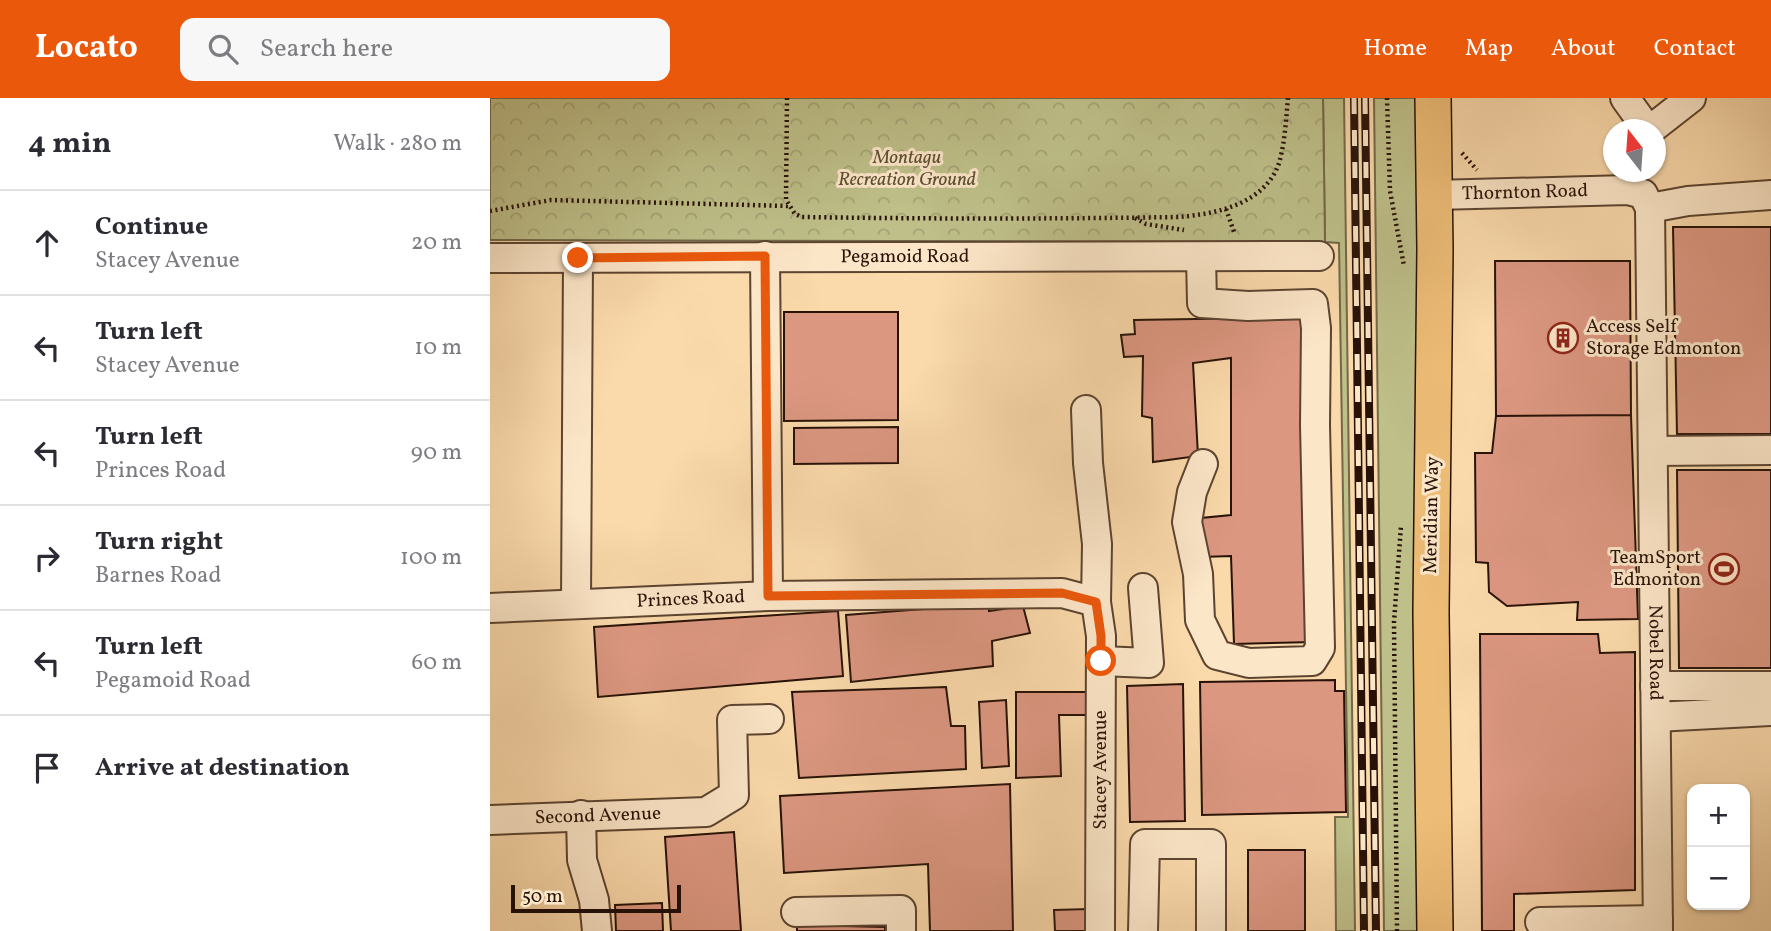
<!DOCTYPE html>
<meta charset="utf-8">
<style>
:root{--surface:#fff;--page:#f7f7f7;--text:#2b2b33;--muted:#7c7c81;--line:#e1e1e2;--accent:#ea580c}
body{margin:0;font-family:Vollkorn,serif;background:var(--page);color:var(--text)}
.controls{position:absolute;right:21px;bottom:21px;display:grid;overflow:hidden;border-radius:14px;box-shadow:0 2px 5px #0004}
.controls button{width:63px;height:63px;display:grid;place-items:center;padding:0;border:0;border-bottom:2px solid var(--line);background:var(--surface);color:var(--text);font:35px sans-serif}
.compass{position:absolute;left:1113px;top:21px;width:63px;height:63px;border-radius:50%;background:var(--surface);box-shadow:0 2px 5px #0004;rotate:343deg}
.scale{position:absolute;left:21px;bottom:18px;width:170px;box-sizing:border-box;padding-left:7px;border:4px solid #281207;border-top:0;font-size:19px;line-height:24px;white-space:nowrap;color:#281207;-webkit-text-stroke:5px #fce6c8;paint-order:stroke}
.stop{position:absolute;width:21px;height:21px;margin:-16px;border:5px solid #ea580c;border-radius:50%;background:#fff}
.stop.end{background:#ea580c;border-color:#fff;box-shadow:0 2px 7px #0008}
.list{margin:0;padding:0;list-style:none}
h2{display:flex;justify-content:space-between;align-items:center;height:91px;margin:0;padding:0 28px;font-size:30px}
h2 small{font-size:23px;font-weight:400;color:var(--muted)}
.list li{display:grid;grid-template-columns:46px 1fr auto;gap:21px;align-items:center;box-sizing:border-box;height:105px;padding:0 28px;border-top:2px solid var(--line)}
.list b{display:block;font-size:26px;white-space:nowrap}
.list p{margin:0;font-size:23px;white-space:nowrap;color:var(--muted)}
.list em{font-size:23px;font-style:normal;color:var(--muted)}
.icon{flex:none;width:38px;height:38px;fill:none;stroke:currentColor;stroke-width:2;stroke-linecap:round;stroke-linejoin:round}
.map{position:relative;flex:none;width:1281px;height:833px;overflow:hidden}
header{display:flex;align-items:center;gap:42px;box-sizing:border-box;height:98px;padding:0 35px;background:var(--accent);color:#fff}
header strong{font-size:33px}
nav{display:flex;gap:38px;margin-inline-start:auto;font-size:24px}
.search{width:490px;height:63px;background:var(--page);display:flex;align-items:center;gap:18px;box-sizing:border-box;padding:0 24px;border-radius:14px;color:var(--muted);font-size:26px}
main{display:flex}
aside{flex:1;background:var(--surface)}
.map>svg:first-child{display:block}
.grass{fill:#bebf89;stroke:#736848;stroke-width:2}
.park{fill:url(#park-crowns);stroke:#736848;stroke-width:2}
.building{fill:#dc9781;stroke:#281207;stroke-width:2}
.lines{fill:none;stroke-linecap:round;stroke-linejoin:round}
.minor-casing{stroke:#5c4430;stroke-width:32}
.major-casing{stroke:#281207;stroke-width:38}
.path{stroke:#281207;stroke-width:4.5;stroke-dasharray:2 3.5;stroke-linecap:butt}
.minor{stroke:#fce6c8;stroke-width:28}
.major{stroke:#edbc76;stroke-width:35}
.rail-casing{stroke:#281207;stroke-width:8}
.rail{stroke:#fce6c8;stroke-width:5;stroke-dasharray:16;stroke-linecap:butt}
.route{stroke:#ea580c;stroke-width:9}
.labels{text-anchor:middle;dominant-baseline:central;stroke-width:6;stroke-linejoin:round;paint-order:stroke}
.park-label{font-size:19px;font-style:italic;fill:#5c4f34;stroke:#fce6c8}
.street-label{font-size:19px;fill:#281207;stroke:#fce6c8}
.poi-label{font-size:19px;fill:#281207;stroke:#fce6c8;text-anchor:start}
</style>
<header>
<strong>Locato</strong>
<div class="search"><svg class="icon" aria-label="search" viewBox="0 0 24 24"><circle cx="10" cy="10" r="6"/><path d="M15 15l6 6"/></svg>Search here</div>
<nav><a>Home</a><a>Map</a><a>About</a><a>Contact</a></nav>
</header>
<main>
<aside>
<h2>4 min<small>Walk · 280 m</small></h2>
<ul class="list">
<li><svg class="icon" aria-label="ahead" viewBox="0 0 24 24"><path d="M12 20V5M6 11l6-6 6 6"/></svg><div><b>Continue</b><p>Stacey Avenue</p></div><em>20 m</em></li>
<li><svg class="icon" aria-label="left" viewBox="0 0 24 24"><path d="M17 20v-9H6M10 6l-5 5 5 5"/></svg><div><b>Turn left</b><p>Stacey Avenue</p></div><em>10 m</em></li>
<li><svg class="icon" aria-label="left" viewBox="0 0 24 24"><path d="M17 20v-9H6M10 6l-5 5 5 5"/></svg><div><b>Turn left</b><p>Princes Road</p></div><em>90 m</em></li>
<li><svg class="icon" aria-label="right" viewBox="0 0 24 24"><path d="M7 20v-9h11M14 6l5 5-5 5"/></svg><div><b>Turn right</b><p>Barnes Road</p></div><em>100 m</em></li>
<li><svg class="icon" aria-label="left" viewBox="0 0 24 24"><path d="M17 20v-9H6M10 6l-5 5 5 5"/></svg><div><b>Turn left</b><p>Pegamoid Road</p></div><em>60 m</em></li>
<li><svg class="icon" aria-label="arrive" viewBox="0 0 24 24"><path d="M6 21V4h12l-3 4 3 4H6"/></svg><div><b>Arrive at destination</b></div></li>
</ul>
</aside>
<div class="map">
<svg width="1281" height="833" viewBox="0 0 1281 833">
<defs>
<pattern id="park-crowns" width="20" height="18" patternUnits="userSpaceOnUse" patternTransform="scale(1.75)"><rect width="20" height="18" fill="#bebf89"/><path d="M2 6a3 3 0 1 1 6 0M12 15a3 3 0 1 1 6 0" fill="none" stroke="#a3a375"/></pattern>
</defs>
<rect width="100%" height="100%" fill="#fad9ab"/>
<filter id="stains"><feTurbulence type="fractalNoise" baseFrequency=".00286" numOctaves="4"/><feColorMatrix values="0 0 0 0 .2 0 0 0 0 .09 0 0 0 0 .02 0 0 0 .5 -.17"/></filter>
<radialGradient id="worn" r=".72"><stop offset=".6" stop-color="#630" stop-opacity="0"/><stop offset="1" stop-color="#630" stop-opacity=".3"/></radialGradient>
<path class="grass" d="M833 0H854L865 833H846L845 719H858L849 145 835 144Z
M884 0H929L938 833H894Z"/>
<path class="park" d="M0 0H833L835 144 0 142Z"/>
<path class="building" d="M1183 129H1281V336H1187Z
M1005 163H1140L1141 317 1006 318Z
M294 214H408V322L294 323Z
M819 219 825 544 744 546 741 458 712 459 711 420 741 417V260L703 265 708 358 663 364 662 320 652 318 653 258 634 259 631 237 645 236 644 222Z
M1141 317 1148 521 1087 522 1088 504 1017 508 999 494 998 465 986 464 985 355H1002L1006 318Z
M408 329V365L304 366V330Z
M1187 372H1281V570H1189Z
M498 506 499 513 533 508 540 535 502 543 503 568 361 584 356 517Z
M348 513 353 578 108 599 104 529Z
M990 536H1108L1110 555 1145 554V792L1024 796V833H992Z
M845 582V593H854L856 714 712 717 710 584Z
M693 586 695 723 640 724 637 588Z
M456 589 461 628H475L476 671 309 680 302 594Z
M526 594H598L599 617H569L571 678 526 680Z
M516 602 519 668 492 670 489 604Z
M520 686 523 833H440L438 766 294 775 290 698Z
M244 734 251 833H181L175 739Z
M758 752H815V833H758Z
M172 805 173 833H126L125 807Z
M599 811 600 833H565L564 812Z
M307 827 395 829V833H307Z"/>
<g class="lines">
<g class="minor-casing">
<g id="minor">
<path d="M1135 0 1158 32"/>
<path d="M1160 32 1201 0"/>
<path id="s1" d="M944 97 1138 92 1153 96 1160 110 1168 833"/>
<path d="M1160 110 1198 103 1281 97"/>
<path d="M275 158 278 498"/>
<path d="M711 159 712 205 758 208 823 206 826 230 825 327 830 550 822 563 759 565 727 557 710 522 708 476 697 424 702 394 713 366"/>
<path id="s2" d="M0 160 829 158"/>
<path d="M596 312 598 365 607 446 606 504"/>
<path d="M1163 353 1281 352"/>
<path d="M86 505 88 160"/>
<path id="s3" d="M0 510 278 498 572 495 606 504 611 538 610 833"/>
<path d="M611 563 659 565 653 490"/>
<path d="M1165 588H1281"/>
<path d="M1166 619 1281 613"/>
<path d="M91 717 92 762 104 802 107 833"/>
<path id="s4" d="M0 722 216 714 244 697 242 622 279 621"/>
<path d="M306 814 411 812V833"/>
<path d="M1050 824 1168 822"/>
<path d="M653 833 655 746H721V833"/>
</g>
</g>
<g class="major-casing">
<path id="major" d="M943 0 945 151 941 514 945 833"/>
</g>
<path class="path" d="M297 0 296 102 305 116 312 119C438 121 563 121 689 119 726 116 775 106 789 65 795 45 796 21 798 0
M897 0 900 93 914 168
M972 55 987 72
M736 111 744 134
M0 113 61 102 299 108
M645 120 656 126 694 132
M907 833 904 524 911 428"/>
<use href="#minor" class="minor"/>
<use href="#major" class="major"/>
<g class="rail-casing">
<path id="rail" d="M864 0 874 833
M875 0 886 833"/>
</g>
<use href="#rail" class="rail"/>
</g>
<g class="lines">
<path class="route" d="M88 160 275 158 278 498 572 495 606 504 611 538V563"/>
</g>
<defs>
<g id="building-ring" transform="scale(1.575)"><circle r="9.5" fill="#fce6c8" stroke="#8f2418" stroke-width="1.5"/><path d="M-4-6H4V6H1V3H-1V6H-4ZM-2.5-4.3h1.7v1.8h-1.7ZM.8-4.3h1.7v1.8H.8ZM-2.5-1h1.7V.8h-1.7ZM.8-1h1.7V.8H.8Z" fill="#8f2418"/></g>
<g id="stadium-ring" transform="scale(1.575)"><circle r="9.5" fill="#fce6c8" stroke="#8f2418" stroke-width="1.5"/><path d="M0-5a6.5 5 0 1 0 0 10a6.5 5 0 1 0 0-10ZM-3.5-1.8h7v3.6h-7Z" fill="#8f2418"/></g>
</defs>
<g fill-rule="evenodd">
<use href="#building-ring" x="1073" y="240"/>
<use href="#stadium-ring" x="1234" y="471"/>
</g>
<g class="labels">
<g class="park-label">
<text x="417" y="60">Montagu<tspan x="417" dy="22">Recreation Ground</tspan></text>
</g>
<g class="street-label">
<text stroke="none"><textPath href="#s1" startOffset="91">Thornton Road</textPath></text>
<text stroke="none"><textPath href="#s2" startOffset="415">Pegamoid Road</textPath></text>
<text transform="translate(942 417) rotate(-89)">Meridian Way</text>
<text stroke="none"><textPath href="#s3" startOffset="201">Princes Road</textPath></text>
<text stroke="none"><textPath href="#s1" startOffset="670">Nobel Road</textPath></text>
<text transform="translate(611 672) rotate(-90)">Stacey Avenue</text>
<text stroke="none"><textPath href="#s4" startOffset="108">Second Avenue</textPath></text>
</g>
<g class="poi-label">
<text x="1096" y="229">Access Self<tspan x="1096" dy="22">Storage Edmonton</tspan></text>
<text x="1211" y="460" text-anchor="end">TeamSport<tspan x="1211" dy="22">Edmonton</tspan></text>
</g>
</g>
<rect width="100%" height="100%" filter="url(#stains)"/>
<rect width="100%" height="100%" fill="url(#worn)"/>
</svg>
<div class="controls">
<button>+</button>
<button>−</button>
</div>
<svg class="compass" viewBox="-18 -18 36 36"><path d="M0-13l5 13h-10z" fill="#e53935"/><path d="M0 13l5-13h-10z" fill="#7c7c81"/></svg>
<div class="scale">50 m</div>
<div class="stop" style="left:611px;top:563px"></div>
<div class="stop end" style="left:88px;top:160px"></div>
</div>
</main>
